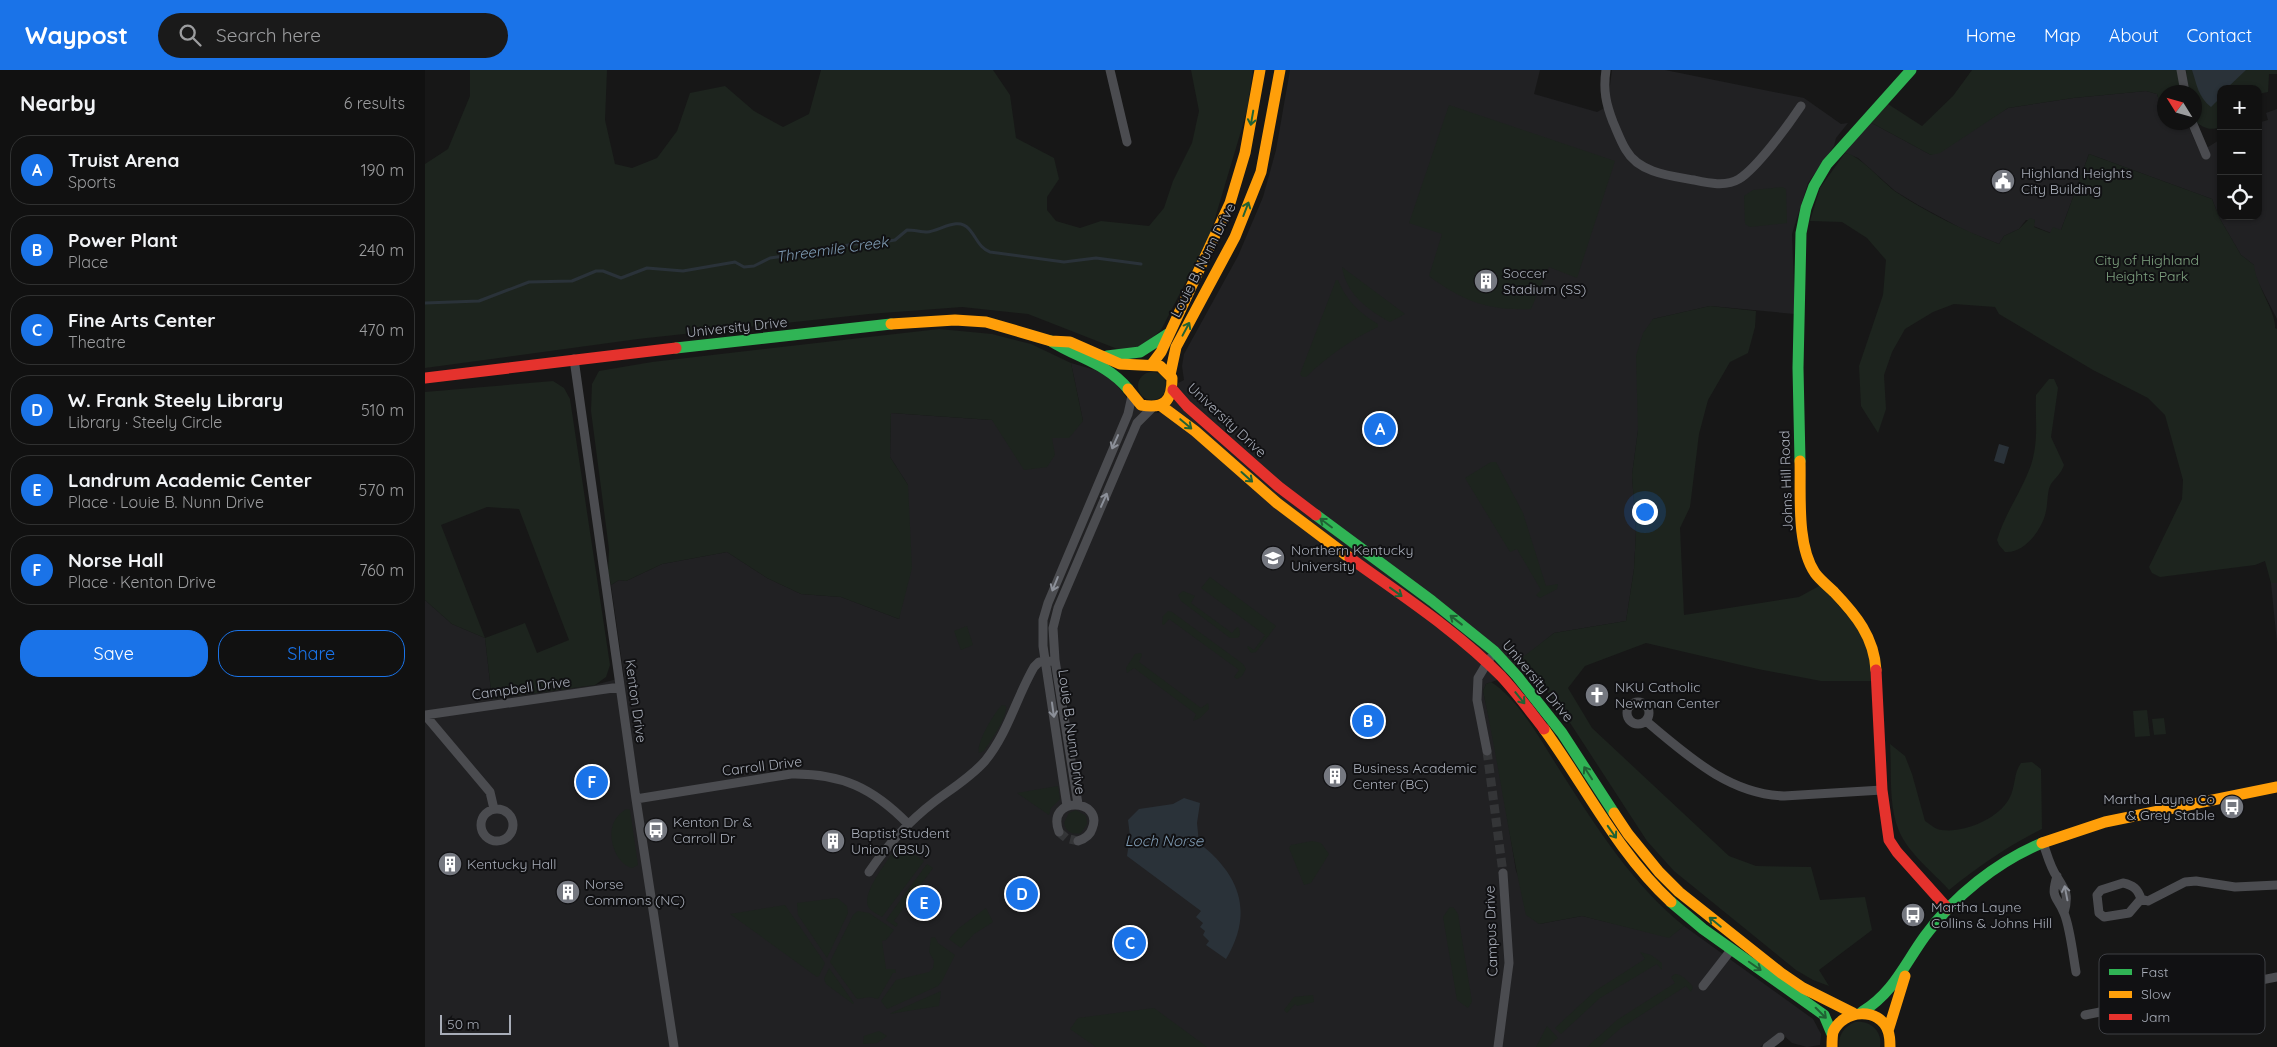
<!DOCTYPE html>
<meta charset="utf-8">
<style>
:root{--surface:#111;--page:#1a1a1a;--text:#f1f3f6;--muted:#9c9d9f;--line:#303131;--accent:#1a73e8}
body{margin:0;font-family:Quicksand,sans-serif;background:var(--page);color:var(--text)}
.controls{position:absolute;right:15px;top:15px;display:grid;overflow:hidden;border-radius:10px;box-shadow:0 1px 4px #0004}
.controls button{width:45px;height:45px;display:grid;place-items:center;padding:0;border:0;border-bottom:1px solid var(--line);background:var(--surface);color:var(--text);font:25px sans-serif}
.compass{position:absolute;left:1732px;top:15px;width:45px;height:45px;border-radius:50%;background:var(--surface);box-shadow:0 1px 4px #0004;rotate:307deg}
.scale{position:absolute;left:15px;bottom:12px;width:71px;box-sizing:border-box;padding-left:5px;border:2px solid #a8adb8;border-top:0;font-size:14px;line-height:18px;white-space:nowrap;color:#a8adb8;-webkit-text-stroke:4px #111113;paint-order:stroke}
.you{position:absolute;left:1219px;top:441px;width:18px;height:18px;margin:-12px;border:4px solid #fff;border-radius:50%;background:#1a73e8;box-shadow:0 0 0 8px #1a73e833}
.badge{display:grid;place-items:center;width:32px;height:32px;border-radius:50%;background:var(--accent);color:#fff;font-size:16px;font-weight:700}
.pin{position:absolute;translate:-50% -50%;border:2px solid #fff;box-shadow:0 1px 5px #0006}
.list{margin:0;padding:0;list-style:none}
h2{display:flex;justify-content:space-between;align-items:center;height:65px;margin:0;padding:0 20px;font-size:21px}
h2 small{font-size:16px;font-weight:400;color:var(--muted)}
.list li{display:grid;grid-template-columns:32px 1fr auto;gap:15px;align-items:center;box-sizing:border-box;height:70px;margin:0 10px 10px;padding:0 10px;border:1px solid var(--line);border-radius:20px}
.list b{display:block;font-size:19px;white-space:nowrap}
.list p{margin:0;font-size:16px;white-space:nowrap;color:var(--muted)}
.list em{font-size:16px;font-style:normal;color:var(--muted)}
.actions{display:flex;gap:10px;padding:15px 20px}
.actions a{flex:1;padding:11px 0;border:1px solid var(--accent);border-radius:20px;text-align:center;font-size:18px;color:var(--accent)}
.actions .main{background:var(--accent);color:#fff}
.icon{flex:none;width:28px;height:28px;fill:none;stroke:currentColor;stroke-width:2;stroke-linecap:round;stroke-linejoin:round}
.map{position:relative;flex:none;width:1852px;height:977px;overflow:hidden}
header{display:flex;align-items:center;gap:30px;box-sizing:border-box;height:70px;padding:0 25px;background:var(--accent);color:#fff}
header strong{font-size:24px}
nav{display:flex;gap:28px;margin-inline-start:auto;font-size:18px}
.search{width:350px;height:45px;background:var(--page);display:flex;align-items:center;gap:12px;box-sizing:border-box;padding:0 18px;border-radius:28px;color:var(--muted);font-size:19px}
main{display:flex}
aside{flex:1;background:var(--surface)}
.map>svg:first-child{display:block}
.built{fill:#212123}
.green{fill:#1d241e;fill-rule:evenodd}
.water{fill:#2a3239}
.lines{fill:none;stroke-linecap:round;stroke-linejoin:round}
.stream{stroke:#2a3239;stroke-width:3}
.street-tunnel{stroke:#343537;stroke-width:9;stroke-dasharray:9 4.5;stroke-linecap:butt}
.street{stroke:#4b4c50;stroke-width:9}
.fast{stroke:#30b455;stroke-width:11}
.slow{stroke:#ff9f0a;stroke-width:11}
.jam{stroke:#e5322d;stroke-width:11}
.oneway{stroke:#206234}
.oneway2{stroke:#8c9099}
.labels{text-anchor:middle;dominant-baseline:central;stroke-width:4;stroke-linejoin:round;paint-order:stroke}
.poi-label{font-size:14px;fill:#a8adb8;stroke:#111113;text-anchor:start}
.street-label{font-size:14px;fill:#a8adb8;stroke:#111113}
.park-label{font-size:14px;fill:#7fa381;stroke:#111113}
.water-label{font-size:15px;font-style:italic;fill:#7f9bb3;stroke:#111113}
.key{fill:#111113;stroke:#3e4045;stroke-width:1}
.key-label{font-size:14px;fill:#a8adb8}
</style>
<header>
<strong>Waypost</strong>
<div class="search"><svg class="icon" aria-label="search" viewBox="0 0 24 24"><circle cx="10" cy="10" r="6"/><path d="M15 15l6 6"/></svg>Search here</div>
<nav><a>Home</a><a>Map</a><a>About</a><a>Contact</a></nav>
</header>
<main>
<aside>
<h2>Nearby<small>6 results</small></h2>
<ul class="list">
<li><span class="badge">A</span><div><b>Truist Arena</b><p>Sports</p></div><em>190 m</em></li>
<li><span class="badge">B</span><div><b>Power Plant</b><p>Place</p></div><em>240 m</em></li>
<li><span class="badge">C</span><div><b>Fine Arts Center</b><p>Theatre</p></div><em>470 m</em></li>
<li><span class="badge">D</span><div><b>W. Frank Steely Library</b><p>Library · Steely Circle</p></div><em>510 m</em></li>
<li><span class="badge">E</span><div><b>Landrum Academic Center</b><p>Place · Louie B. Nunn Drive</p></div><em>570 m</em></li>
<li><span class="badge">F</span><div><b>Norse Hall</b><p>Place · Kenton Drive</p></div><em>760 m</em></li>
</ul>
<div class="actions"><a class="main">Save</a><a>Share</a></div>
</aside>
<div class="map">
<svg width="1852" height="977" viewBox="0 0 1852 977">
<rect width="100%" height="100%" fill="#171717"/>
<path class="built" d="M865 0H1115L1109 24 1172 42 1187 34 1184 23 1187 0H1240L1379 28 1416 54 1423 53 1411 68 1409 76 1383 113 1367 164 1370 244 1285 236 1228 249 1207 405 1211 462 1209 499 1201 551 1129 563 1072 610 1061 614 1058 621 1071 679 1091 801 1114 854 1157 846 1244 867 1259 856 1388 949 1396 964 1395 975 1382 977 1367 973 1355 962 1335 977H0V530L27 554 60 568 67 629 170 615 199 607 186 515 194 510 201 511 237 494 302 482 342 508 376 524 416 527 474 549 483 415 465 387 466 343 567 350 627 368 658 351 646 293 670 300 687 309 709 337 714 340 733 343 744 337 750 329 753 313 759 310 757 296 759 284 813 186 838 127 851 80Z
M1721 21 1732 24 1739 46 1740 52 1762 53 1775 82 1796 69V146H1833V53L1843 50 1841 43 1852 39V249L1829 204V195L1816 185 1795 149 1787 129 1664 84 1636 160 1626 163 1608 156 1610 150H1601L1594 159 1579 166 1574 174 1541 161 1493 135 1470 121 1433 88 1420 83 1445 52 1506 85 1583 38 1648 28Z
M1846 513H1852V583V573Z"/>
<path class="green" d="M45 0H182L180 50 190 94 207 98 232 88 252 61 265 23 300 16 329 41 358 57 384 44 396 0H568L585 25 591 68 629 88 634 109 622 127V140L631 151 655 158 676 151 724 156 739 138 748 111 767 73 774 41 766 0H828L822 41 785 165 736 260 715 278 695 280 603 244 537 237 444 244 213 269 0 298V94L23 79 45 26Z
M1547 0H1752L1756 22H1740L1739 46 1732 24 1721 21 1648 28 1583 38 1515 83 1506 85 1445 52 1463 34 1497 56 1528 26Z
M1761 0H1852V4H1844L1843 22 1833 24V19H1796V57C1785 61 1778 58 1770 51V22H1764Z
M1024 35 1190 91 1152 208 1124 197 1106 239C1064 241 1037 231 1004 206L1017 164 984 153Z
M1420 83C1435 85 1457 112 1471 122 1503 143 1538 160 1574 174L1579 166 1594 159 1605 148 1610 150 1609 157 1625 163 1628 157 1636 160 1664 84 1787 129 1795 149 1816 185 1829 195C1830 213 1852 244 1850 258L1852 259V513H1846L1840 491 1830 495 1735 507 1727 503 1724 497 1757 429 1758 410 1740 345 1723 328 1668 300 1574 244 1570 237 1529 234 1508 242 1480 259 1467 282 1459 305 1461 339 1453 363 1436 336 1434 296 1458 225 1461 190 1442 168 1417 152 1385 151 1395 118Z
M1357 117 1361 119 1362 153 1325 157 1320 154 1319 126 1328 120Z
M917 197 980 244 965 252C943 240 921 224 917 197Z
M911 210H913C921 230 934 243 953 254V257C925 270 903 286 881 307H877L875 304Z
M1285 236 1331 241 1330 257 1323 283 1305 292 1283 330 1274 364 1265 437 1255 458 1259 545 1374 527 1396 515 1432 557 1443 579 1448 611H1396L1333 599 1221 573 1160 596 1143 618 1167 658 1304 786 1331 796 1386 797 1395 830 1440 827 1447 860 1394 900 1404 916 1388 910 1371 900 1249 801 1222 771 1138 642 1107 602 1094 590 1129 563 1201 551 1209 499 1211 462 1207 405 1213 360 1211 286 1218 263 1228 249Z
M514 259 567 264 606 274 646 293 658 351 644 368H627L630 385 622 397 599 400 567 350 466 343 465 387 483 415 487 498 474 549 416 527 376 524 342 508 302 482 237 494 201 511 194 510 186 515 183 501 184 479 166 341 167 314 174 301 227 292Z
M713 316a14 14 0 1 1 28 0a14 14 0 1 1-28 0Z
M1624 309H1629L1633 318 1626 367 1639 395C1636 404 1631 407 1626 414 1622 420 1623 433 1621 441 1618 458 1600 484 1580 482L1574 475 1572 470C1580 443 1597 421 1606 395 1614 370 1610 351 1611 325Z
M128 311 139 318 145 329 185 595 181 607 170 615 67 629 60 568 27 554 0 530V322ZM62 437 94 439 144 570 112 583 100 553 60 568 16 455Z
M1066 392H1071L1098 443 1121 516 1133 514 1132 519 1115 528 1111 525 1116 520 1092 479 1085 482 1040 408Z
M785 507 851 556 831 582 826 583 822 577 823 576 829 580 840 565 776 518Z
M758 521 770 526 766 533 807 563 812 557 814 558 815 565 813 568H805L756 531 753 525Z
M743 541 747 542 818 594 821 599 817 606 812 609 809 607 814 600 744 549 739 555 737 554 738 546Z
M542 556 548 575 536 580 529 561Z
M716 583 717 585 714 592 776 638 783 633 784 639 775 648 768 651 771 644 709 598 702 603 701 598 710 584Z
M1066 612C1096 631 1117 673 1136 702 1172 758 1207 814 1259 856L1244 868 1157 846 1114 854 1101 845C1084 771 1074 695 1058 621L1061 614Z
M577 635 581 636C583 647 565 672 559 681L554 683C551 673 569 643 577 635Z
M1722 640 1725 666 1710 667 1708 641Z
M1739 648 1741 664 1729 665 1727 649Z
M1465 674 1480 686 1487 704 1500 751C1505 754 1511 760 1517 760 1539 763 1573 749 1584 729 1591 717 1588 704 1596 693L1607 692 1616 699 1617 759C1583 776 1554 796 1524 820 1508 802 1484 784 1474 761 1463 735 1467 702 1465 674Z
M633 716 635 729 626 738 624 745 592 723Z
M201 739 205 740 213 795 207 798C192 794 184 772 187 758 189 749 194 744 201 739Z
M651 740 661 746 662 754 656 763C647 765 641 762 639 753L644 743Z
M887 771 896 773 904 784 886 813 879 815 864 778 866 775Z
M474 774 499 791 457 847C454 845 447 842 444 838 434 825 466 786 474 774Z
M502 794 508 798 469 851 473 854 471 857 461 850Z
M412 828 422 836 423 843 402 888 373 845 372 833Z
M360 835 400 893 394 906 392 907 305 844Z
M1025 837 1029 838 1033 844 1047 932 1043 938 1032 930 1018 847Z
M561 838 568 852 549 864 536 878 524 869 534 858Z
M433 841 444 843 469 860 461 870 457 871 461 899H470L471 903H468L453 929 445 927 432 929 405 892 428 845Z
M510 867 513 873 530 885 517 911 513 916 462 939 456 931 471 910 504 902 508 898 509 891 504 882 506 868Z
M1215 882 1226 885 1237 893V900L1232 894 1175 928 1136 964 1130 958 1170 921 1220 889Z
M404 898 429 933 428 934 401 914 399 909Z
M1250 904C1257 904 1264 912 1268 917L1266 922 1261 916 1196 958 1174 977H1162L1192 950 1250 913 1246 907Z
M516 921 514 936 464 944Z
M888 925 889 932 872 936 870 934 862 943 859 940 869 927Z
M729 938 782 977H671L645 959 653 948Z
M1430 952C1445 950 1458 961 1455 977H1414C1413 965 1419 957 1430 952Z
M1122 956 1133 968 1123 977H1111Z
M454 961 462 966 452 973 438 974 439 966Z"/>
<path class="water" d="M1767 0H1821L1801 19H1796V27L1786 37C1773 27 1772 15 1767 0Z
M1574 374 1584 377 1579 394 1569 391Z
M759 728 775 733 772 753 774 773C815 805 829 842 801 889L781 875 784 871 778 865 780 861 775 857 778 853 771 847 776 841 702 786 705 766 703 750 714 739 748 734Z"/>
<g class="lines">
<path class="stream" d="M0 233 54 231 104 212 147 211 171 201H178L196 208 222 198 258 201 310 192 319 197 329 196 345 188 374 184 429 174H445L470 170 482 160C489 160 496 162 502 162 515 161 533 146 544 159 552 168 554 178 565 182L639 192 671 188 716 194"/>
<path class="street-tunnel" d="M1062 681 1078 803
M634 762 641 768 653 771"/>
<path class="street" d="M685 0 702 72
M1181 0C1178 20 1181 34 1188 52 1192 61 1196 72 1201 80 1214 103 1246 106 1269 110 1283 113 1301 117 1314 109 1332 98 1364 54 1376 36
M1756 0 1760 22
M1767 52 1781 85
M149 289 211 729 249 977
M1202 643a11 11 0 1 1 22 0a11 11 0 1 1-22 0Z
M0 645 195 617
M0 645 65 722 69 739
M1221 651C1262 685 1303 724 1359 726L1457 720
M1062 681 1052 630 1053 608 1065 588
M211 729 366 704C416 703 448 718 483 754
M653 734 630 590 628 558 633 538 712 353 728 337
M642 736 618 576V550L623 533 703 344 707 326
M56 755a16 16 0 1 1 32 0a16 16 0 1 1-32 0Z
M634 762C620 725 680 728 667 759 665 766 659 769 653 771
M1618 773C1622 784 1625 797 1632 807 1641 821 1644 825 1639 843
M444 802C463 774 483 752 509 732 526 719 545 708 560 691 583 663 591 628 609 597L614 592 626 591
M1632 806C1625 830 1632 825 1639 843 1645 857 1648 885 1651 902
M1698 813C1708 815 1713 819 1716 829L1704 843 1679 847 1674 843 1672 825 1676 820Z
M1716 829 1723 831 1760 812 1771 811 1810 817 1852 815
M1278 916 1306 880
M1660 945 1852 907
M1073 977 1084 893 1078 803
M1342 977 1355 967"/>
<path class="fast" d="M626 271C653 288 683 294 703 319
M251 278 466 254
M682 286 715 282 743 264
M1375 391 1373 298 1376 163 1381 138 1389 116 1402 94 1486 0
M891 445 1007 531 1069 581 1092 606 1137 663 1189 743
M1246 832 1278 859 1399 945 1407 964
M1437 942C1469 922 1479 895 1500 866 1529 826 1572 792 1617 773"/>
<path class="slow" d="M466 254 530 250 561 252 626 271 645 272 695 294 735 296 747 308C747 331 740 339 716 335L703 319
M727 294 736 282 805 133 820 83 835 0
M745 305 751 277 810 167 836 102 855 0
M735 335 770 361 852 433 925 488
M1375 391C1376 423 1371 475 1390 503 1395 510 1403 516 1409 522 1431 545 1449 567 1451 600
M1119 659C1161 717 1193 783 1246 832
M1189 743 1203 764 1234 802 1254 822 1356 903 1378 918 1428 943
M1617 773 1680 752 1852 717
M1463 961 1480 906
M1407 977C1407 972 1407 966 1408 962 1418 939 1455 937 1463 961 1465 966 1465 972 1465 977"/>
<path class="jam" d="M0 308 251 278
M748 320 762 336 854 417 891 445
M925 488C976 525 1032 561 1076 606 1091 622 1105 641 1119 659
M1451 600 1457 720 1464 770 1472 782 1523 839"/>
</g>
<defs><path id="oneway-shaft" d="M-6 0H5M1.5-3L5.5 0L1.5 3" fill="none" stroke-width="1.6" stroke-linecap="round" stroke-linejoin="round" transform="scale(1.25)"/></defs>
<g class="oneway">
<use href="#oneway-shaft" transform="translate(827 48) rotate(100)"/>
<use href="#oneway-shaft" transform="translate(821 139) rotate(-69)"/>
<use href="#oneway-shaft" transform="translate(761 259) rotate(-62)"/>
<use href="#oneway-shaft" transform="translate(761 354) rotate(40)"/>
<use href="#oneway-shaft" transform="translate(822 407) rotate(42)"/>
<use href="#oneway-shaft" transform="translate(901 453) rotate(-143)"/>
<use href="#oneway-shaft" transform="translate(971 522) rotate(36)"/>
<use href="#oneway-shaft" transform="translate(1031 550) rotate(-142)"/>
<use href="#oneway-shaft" transform="translate(1095 628) rotate(51)"/>
<use href="#oneway-shaft" transform="translate(1163 703) rotate(-123)"/>
<use href="#oneway-shaft" transform="translate(1187 762) rotate(55)"/>
<use href="#oneway-shaft" transform="translate(1290 852) rotate(-141)"/>
<use href="#oneway-shaft" transform="translate(1330 896) rotate(35)"/>
<use href="#oneway-shaft" transform="translate(1396 943) rotate(45)"/>
</g>
<g class="oneway2">
<use href="#oneway-shaft" transform="translate(690 372) rotate(114)"/>
<use href="#oneway-shaft" transform="translate(679 430) rotate(-66)"/>
<use href="#oneway-shaft" transform="translate(630 514) rotate(112)"/>
<use href="#oneway-shaft" transform="translate(628 640) rotate(82)"/>
<use href="#oneway-shaft" transform="translate(1641 823) rotate(-101)"/>
</g>
<defs>
<g id="civic-disc" transform="scale(1.25)"><circle r="9.5" fill="#757880" stroke="#111113"/><path d="M-.6-6.5H3V-4.5H.6V-3L4-1V1h2V6H-6V1h2V-1L-.6-3ZM-1.2 2.5V6h2.4V2.5Z" fill="#fff"/></g>
<g id="building-disc" transform="scale(1.25)"><circle r="9.5" fill="#757880" stroke="#111113"/><path d="M-4-6H4V6H1V3H-1V6H-4ZM-2.5-4.3h1.7v1.8h-1.7ZM.8-4.3h1.7v1.8H.8ZM-2.5-1h1.7V.8h-1.7ZM.8-1h1.7V.8H.8Z" fill="#fff"/></g>
<g id="university-disc" transform="scale(1.25)"><circle r="9.5" fill="#757880" stroke="#111113"/><path d="M0-5L7-2L0 1L-7-2ZM-4 1L0 2.5L4 1V4Q0 6-4 4Z" fill="#fff"/></g>
<g id="church-disc" transform="scale(1.25)"><circle r="9.5" fill="#757880" stroke="#111113"/><path d="M-1.2-6h2.4v3.5h3.3v2.4h-3.3V6h-2.4V-.1h-3.3v-2.4h3.3Z" fill="#fff"/></g>
<g id="bus-disc" transform="scale(1.25)"><circle r="9.5" fill="#757880" stroke="#111113"/><path d="M-5-6H5V4H4V6H2V4H-2V6H-4V4H-5ZM-3.5-4V0h7V-4ZM-3.5 1.2v1.5H-2V1.2ZM2 1.2v1.5H3.5V1.2Z" fill="#fff"/></g>
</defs>
<g fill-rule="evenodd">
<use href="#civic-disc" x="1578" y="111"/>
<use href="#building-disc" x="1061" y="211"/>
<use href="#university-disc" x="848" y="488"/>
<use href="#church-disc" x="1172" y="625"/>
<use href="#building-disc" x="910" y="706"/>
<use href="#bus-disc" x="1807" y="737"/>
<use href="#bus-disc" x="231" y="760"/>
<use href="#building-disc" x="408" y="771"/>
<use href="#building-disc" x="25" y="794"/>
<use href="#building-disc" x="143" y="822"/>
<use href="#bus-disc" x="1488" y="845"/>
</g>
<g class="labels">
<g class="poi-label">
<text x="1596" y="103">Highland Heights<tspan x="1596" dy="16">City Building</tspan></text>
<text x="1078" y="203">Soccer<tspan x="1078" dy="16">Stadium (SS)</tspan></text>
<text x="866" y="480">Northern Kentucky<tspan x="866" dy="16">University</tspan></text>
<text x="1190" y="617">NKU Catholic<tspan x="1190" dy="16">Newman Center</tspan></text>
<text x="928" y="698">Business Academic<tspan x="928" dy="16">Center (BC)</tspan></text>
<text x="1790" y="729" text-anchor="end">Martha Layne Co<tspan x="1790" dy="16">&amp; Grey Stable</tspan></text>
<text x="248" y="752">Kenton Dr &amp;<tspan x="248" dy="16">Carroll Dr</tspan></text>
<text x="426" y="763">Baptist Student<tspan x="426" dy="16">Union (BSU)</tspan></text>
<text x="42" y="794">Kentucky Hall</text>
<text x="160" y="814">Norse<tspan x="160" dy="16">Commons (NC)</tspan></text>
<text x="1506" y="837">Martha Layne<tspan x="1506" dy="16">Collins &amp; Johns Hill</tspan></text>
</g>
<g class="street-label">
<text transform="translate(778 190) rotate(-63)">Louie B. Nunn Drive</text>
<text transform="translate(312 257) rotate(-6)">University Drive</text>
<text transform="translate(802 350) rotate(43)">University Drive</text>
<text transform="translate(1361 411) rotate(-92)">Johns Hill Road</text>
<text transform="translate(1113 611) rotate(50)">University Drive</text>
<text transform="translate(96 618) rotate(-8)">Campbell Drive</text>
<text transform="translate(211 631) rotate(82)">Kenton Drive</text>
<text transform="translate(647 662) rotate(82)">Louie B. Nunn Drive</text>
<text transform="translate(337 696) rotate(-7)">Carroll Drive</text>
<text transform="translate(1066 861) rotate(-92)">Campus Drive</text>
</g>
<g class="park-label">
<text x="1722" y="190">City of Highland<tspan x="1722" dy="16">Heights Park</tspan></text>
</g>
<g class="water-label">
<text transform="translate(407 179) rotate(-8)">Threemile Creek</text>
<text x="739" y="770">Loch Norse</text>
</g>
</g>
<rect x="1674" y="884" width="166" height="80" rx="8" class="key"/>
<rect x="1684" y="899" width="23" height="6" fill="#30b455"/>
<rect x="1684" y="921" width="23" height="7" fill="#ff9f0a"/>
<rect x="1684" y="944" width="23" height="6" fill="#e5322d"/>
<g class="key-label">
<text x="1716" y="907">Fast</text>
<text x="1716" y="929">Slow</text>
<text x="1716" y="952">Jam</text>
</g>
</svg>
<div class="controls">
<button>+</button>
<button>−</button>
<button><svg class="icon" aria-label="locate" viewBox="0 0 24 24"><circle cx="12" cy="12" r="6"/><path d="M12 2v4M12 18v4M2 12h4M18 12h4"/></svg></button>
</div>
<svg class="compass" viewBox="-18 -18 36 36"><path d="M0-13l5 13h-10z" fill="#e53935"/><path d="M0 13l5-13h-10z" fill="#9c9d9f"/></svg>
<div class="scale">50 m</div>
<div class="you"></div>
<div class="pin badge" style="left:955px;top:359px">A</div>
<div class="pin badge" style="left:943px;top:651px">B</div>
<div class="pin badge" style="left:705px;top:873px">C</div>
<div class="pin badge" style="left:597px;top:824px">D</div>
<div class="pin badge" style="left:499px;top:833px">E</div>
<div class="pin badge" style="left:167px;top:712px">F</div>
</div>
</main>
